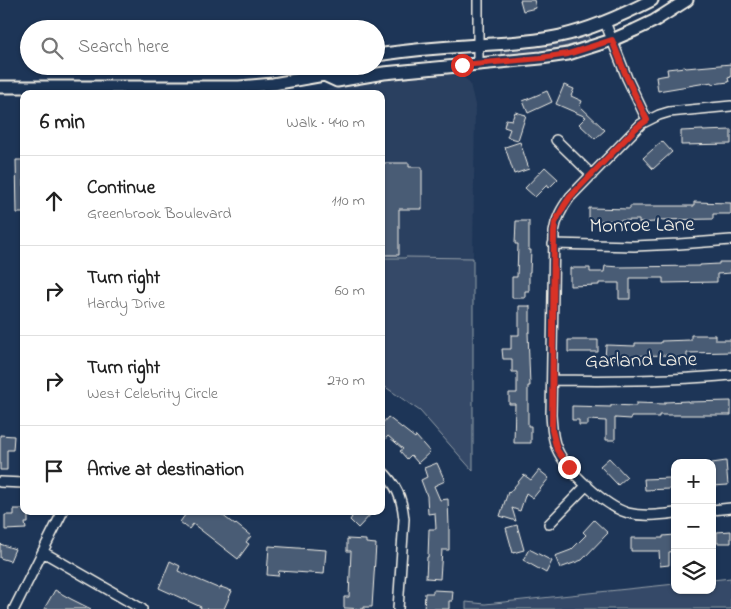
<!DOCTYPE html>
<meta charset="utf-8">
<style>
:root{--surface:#fff;--page:#f6f6f6;--text:#222;--muted:#767676;--line:#e0e0e0}
body{margin:0;font-family:"Indie Flower",sans-serif;background:var(--page);color:var(--text)}
.controls{position:absolute;right:15px;bottom:15px;display:grid;overflow:hidden;border-radius:10px;box-shadow:0 1px 4px #0004}
.controls button{width:45px;height:45px;display:grid;place-items:center;padding:0;border:0;border-bottom:1px solid var(--line);background:var(--surface);color:var(--text);font:25px sans-serif}
.stop{position:absolute;width:15px;height:15px;margin:-11px;border:4px solid #d93025;border-radius:50%;background:#fff}
.stop.end{background:#d93025;border-color:#fff;box-shadow:0 1px 5px #0008}
.list{margin:0;padding:0;list-style:none}
h2{display:flex;justify-content:space-between;align-items:center;height:65px;margin:0;padding:0 20px;font-size:21px}
h2 small{font-size:16px;font-weight:400;color:var(--muted)}
.list li{display:grid;grid-template-columns:32px 1fr auto;gap:15px;align-items:center;box-sizing:border-box;height:90px;padding:0 20px;border-top:1px solid var(--line)}
.list b{display:block;font-size:19px;white-space:nowrap}
.list p{margin:0;font-size:16px;white-space:nowrap;color:var(--muted)}
.list em{font-size:16px;font-style:normal;color:var(--muted)}
.icon{flex:none;width:28px;height:28px;fill:none;stroke:currentColor;stroke-width:2;stroke-linecap:round;stroke-linejoin:round}
.map{position:relative;flex:none;width:731px;height:609px;overflow:hidden}
.search{position:absolute;background:var(--surface);box-shadow:0 1px 4px #0004;left:20px;top:20px;width:365px;height:55px;display:flex;align-items:center;gap:12px;box-sizing:border-box;padding:0 18px;border-radius:28px;color:var(--muted);font-size:19px}
.panel{position:absolute;background:var(--surface);box-shadow:0 1px 4px #0004;left:20px;top:90px;width:365px;height:425px;border-radius:10px}
.map>svg:first-child{display:block}
.built{fill:#2a4060}
.green{fill:#354a67;stroke:#949ea8}
.building{fill:#485b74;stroke:#f4f1e8}
.lines{fill:none;stroke-linecap:round;stroke-linejoin:round}
.minor-casing{stroke:#f4f1e8;stroke-width:12}
.secondary-casing{stroke:#f4f1e8;stroke-width:15}
.minor{stroke:#1d3557;stroke-width:9}
.secondary{stroke:#1d3557;stroke-width:11}
.route{stroke:#d93025;stroke-width:6}
.labels{text-anchor:middle;dominant-baseline:central;stroke-width:4.5;stroke-linejoin:round;paint-order:stroke}
.street-label{font-size:21px;fill:#f4f1e8;stroke:#1d3557}
</style>
<div class="map">
<svg width="731" height="609" viewBox="0 0 731 609">
<rect width="100%" height="100%" fill="#1d3557"/>
<filter id="ink" filterUnits="userSpaceOnUse"><feTurbulence type="fractalNoise" baseFrequency=".02" numOctaves="2"/><feDisplacementMap in="SourceGraphic" scale="10" xChannelSelector="R" yChannelSelector="G"/><feConvolveMatrix kernelMatrix="1 2 1 2 8 2 1 2 1" color-interpolation-filters="sRGB"/></filter>
<g filter="url(#ink)">
<path class="built" d="M455 73 467 80 470 84 475 105 473 258H381V94H303L383 79 434 74Z"/>
<path class="green" d="M587 35 590 40C559 49 533 54 501 56V50L551 44Z
M406 257 473 258V471L420 411 381 384V258H405Z
M731 578V609H466V602L485 604 675 584V590H712V580Z"/>
<path class="building" d="M520 0H534L536 8 523 11Z
M731 64V77L728 78 729 82 712 84V82L658 91 656 77 668 75 667 69 685 67 686 68Z
M564 85 574 89 571 96 582 101 580 106 605 130 595 139 579 124 586 117 556 104Z
M547 91 552 102 528 113 523 101Z
M515 112 526 115 518 140 507 137 510 129 504 127 506 119 512 120Z
M703 130V131L731 130V144L681 145V131Z
M662 141 672 152 653 169 643 158Z
M520 142 529 169 514 174 505 147Z
M16 160H24V213H17Z
M381 163H409V167H422V209H399V255H381Z
M545 167 558 179 549 188 547 185 535 197 525 188Z
M694 202 731 203V214H713V219L655 220V222L639 223V220L589 221V208L630 209V206H694Z
M516 221H529V250H531L530 272H529V291H525V298H512V277H517L518 244H515Z
M719 262H731V273L717 274V282L663 283V278H630V299H619V283H599V285L570 286V268H590V272H604L605 266 621 267 700 266V265L719 264Z
M519 306H530V332H528L530 386H528V426H531V443H514L515 404H509V393H517V372H512V359H503L502 349H511V335H519Z
M691 335H715V340H731V352L687 353V358L672 359V355L628 356V359L605 358 606 345 635 346V343H661V341L691 340Z
M568 340H598V352H568Z
M688 401V402L731 401V415H659V417H631V419L615 418V440H606V421L588 420V425H579V420H572V406L611 407V405L636 406V403L665 404V402Z
M388 417 415 438 416 436 430 452 418 463 411 455 407 459 400 451 403 449 388 436 381 444V425Z
M0 435 14 436 13 450H7V470H0Z
M609 458 627 477 618 485 600 466Z
M726 461 728 485 712 486V463Z
M437 463 445 481 434 486 440 500 448 499 449 527V550H442L440 579 426 578 427 557H428L429 529H436L435 513 428 514 427 496 421 480 427 477 424 468Z
M539 470 549 478 533 498 526 493 520 511 512 508 516 521 500 516 508 492 509 493 524 475 531 480Z
M670 478V489L645 490 644 479Z
M14 509H24V511H28V523H25L26 529 5 530V515H14Z
M188 511H217L235 525 236 524 251 536 246 542 249 544 238 559 193 524 189 529 180 522Z
M347 511H374L358 528 350 520 352 517Z
M594 520 608 533 582 560 560 568 555 556 571 550 586 535 583 532Z
M517 525 524 550 513 553 506 528Z
M731 531V543H717V532Z
M675 535V551L669 552V565L660 566 659 551H631V538H663V536Z
M347 539 366 540V543L376 544 372 607H364V609L344 608V597H349L351 551H347Z
M0 544 15 549 10 561 0 558Z
M269 546 326 550 324 574 279 571 278 576 267 575Z
M529 549 552 561 546 573 523 560Z
M170 561 180 566 178 571 220 589 221 587 232 591 224 609H200L201 607 159 588Z
M55 590 71 599 91 609H44Z
M433 590 453 591 452 601H449V609H424L425 593H433Z"/>
<g class="lines">
<g class="minor-casing">
<path id="minor" d="M605 22 627 78 647 120
M478 64V0
M556 140 592 175
M553 244 634 246 679 244 731 240
M552 380C612 381 671 381 731 375
M381 470C397 485 402 498 404 519L398 609
M0 482 24 483
M712 510 731 508
M675 513C659 515 643 517 628 513 606 507 566 470 557 449 552 439 552 427 551 415L554 232C556 218 562 208 570 197L641 124 659 115 669 112 731 106
M549 524 587 485
M43 552 142 609
M14 609 63 511"/>
</g>
<g class="secondary-casing">
<path id="secondary" d="M376 55C410 50 445 47 479 45 506 43 533 42 560 36 592 29 623 15 652 0
M0 87H239L273 84 324 75 337 81 384 73 541 58 568 54 612 40 635 30 654 21 687 0"/>
</g>
<use href="#minor" class="minor"/>
<use href="#secondary" class="secondary"/>
</g>
</g>
<g class="lines" filter="url(#ink)">
<path class="route" d="M462 65 541 58 568 54 612 40 627 78 647 120 636 128 570 197 564 206 559 215 555 223 554 232 552 430 557 450 569 467"/>
</g>
<g class="labels">
<g class="street-label">
<text transform="translate(642 226) rotate(-1)">Monroe Lane</text>
<text transform="translate(641 361) rotate(-1)">Garland Lane</text>
</g>
</g>
</svg>
<div class="controls">
<button>+</button>
<button>−</button>
<button><svg class="icon" aria-label="layers" viewBox="0 0 24 24"><path d="M12 4l9 5-9 5-9-5zM3 14l9 5 9-5"/></svg></button>
</div>
<div class="stop" style="left:462px;top:65px"></div>
<div class="stop end" style="left:569px;top:467px"></div>
<div class="search"><svg class="icon" aria-label="search" viewBox="0 0 24 24"><circle cx="10" cy="10" r="6"/><path d="M15 15l6 6"/></svg>Search here</div>
<section class="panel">
<h2>6 min<small>Walk · 440 m</small></h2>
<ul class="list">
<li><svg class="icon" aria-label="ahead" viewBox="0 0 24 24"><path d="M12 20V5M6 11l6-6 6 6"/></svg><div><b>Continue</b><p>Greenbrook Boulevard</p></div><em>110 m</em></li>
<li><svg class="icon" aria-label="right" viewBox="0 0 24 24"><path d="M7 20v-9h11M14 6l5 5-5 5"/></svg><div><b>Turn right</b><p>Hardy Drive</p></div><em>60 m</em></li>
<li><svg class="icon" aria-label="right" viewBox="0 0 24 24"><path d="M7 20v-9h11M14 6l5 5-5 5"/></svg><div><b>Turn right</b><p>West Celebrity Circle</p></div><em>270 m</em></li>
<li><svg class="icon" aria-label="arrive" viewBox="0 0 24 24"><path d="M6 21V4h12l-3 4 3 4H6"/></svg><div><b>Arrive at destination</b></div></li>
</ul>
</section>
</div>
